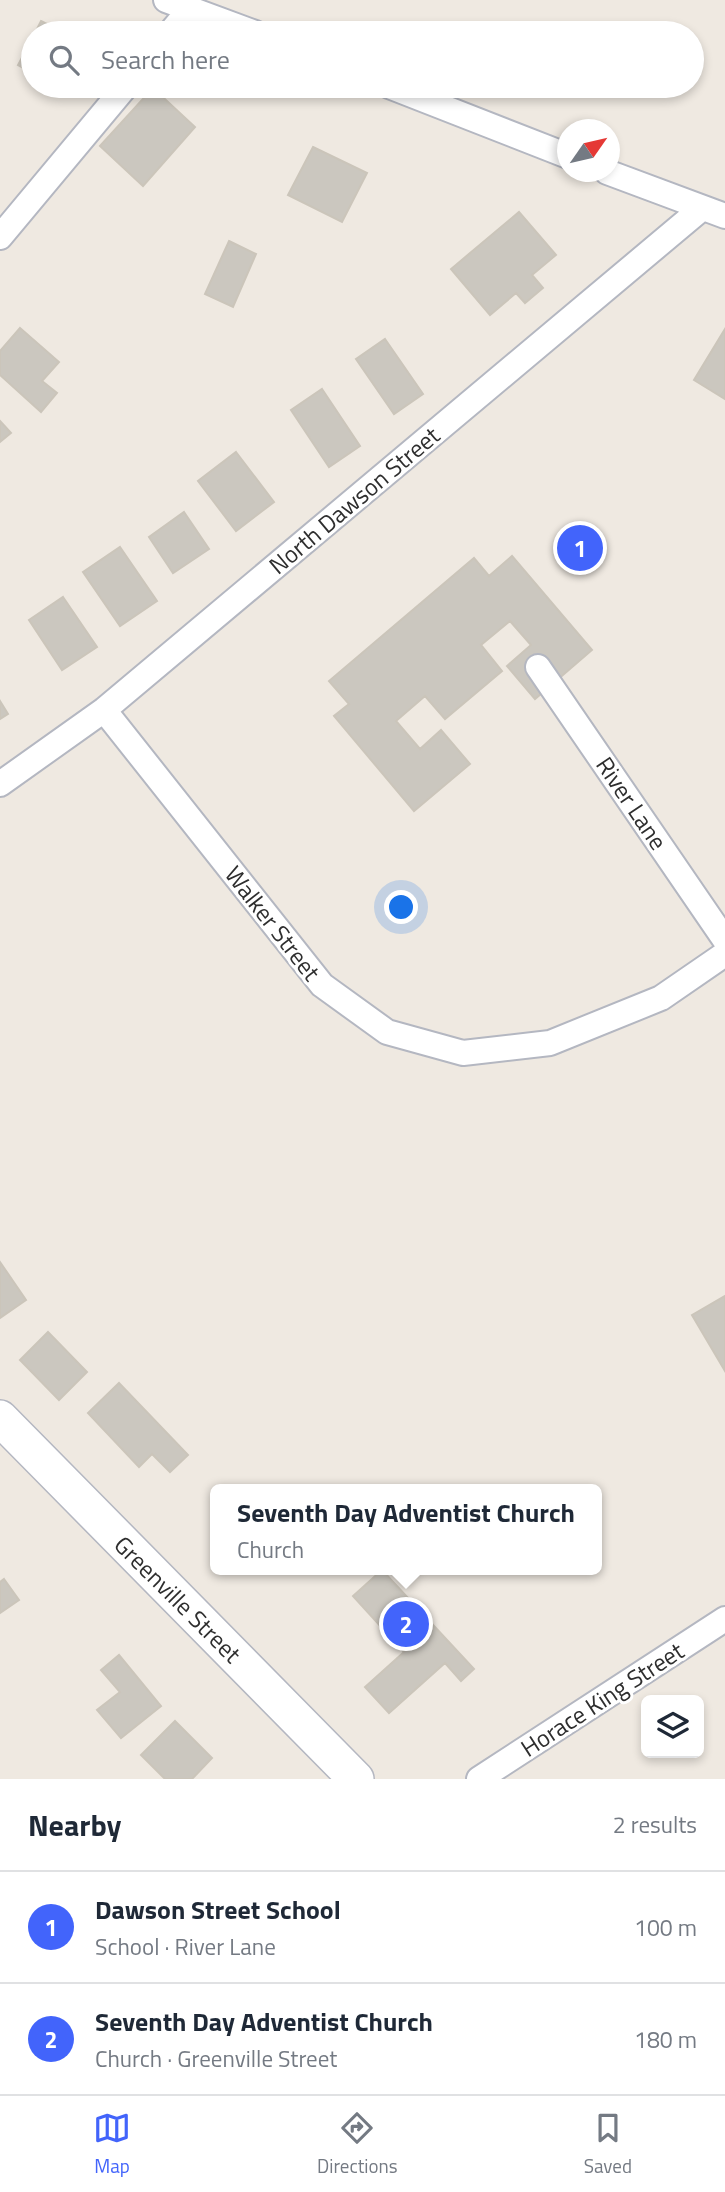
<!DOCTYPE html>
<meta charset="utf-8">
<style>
:root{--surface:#fff;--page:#f6f6f7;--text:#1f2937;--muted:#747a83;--line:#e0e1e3;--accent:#4264fb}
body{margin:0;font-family:"Titillium Web",sans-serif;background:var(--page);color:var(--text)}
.controls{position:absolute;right:21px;bottom:21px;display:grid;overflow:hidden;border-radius:10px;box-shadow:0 4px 10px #0003}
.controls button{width:63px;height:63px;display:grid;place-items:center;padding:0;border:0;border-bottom:2px solid var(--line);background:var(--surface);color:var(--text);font:35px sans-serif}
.compass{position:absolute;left:557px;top:119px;width:63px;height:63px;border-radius:50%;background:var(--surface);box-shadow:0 4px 10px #0003;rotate:56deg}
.you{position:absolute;left:402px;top:908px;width:24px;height:24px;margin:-18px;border:5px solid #fff;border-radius:50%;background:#1a73e8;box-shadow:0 0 0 10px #1a73e833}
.badge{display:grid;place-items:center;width:46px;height:46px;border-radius:50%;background:var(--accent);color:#fff;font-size:23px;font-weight:700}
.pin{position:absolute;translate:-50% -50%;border:4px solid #fff;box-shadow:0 2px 7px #0006}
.popup{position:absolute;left:210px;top:1484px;width:392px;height:91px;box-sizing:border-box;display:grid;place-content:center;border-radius:10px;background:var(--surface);filter:drop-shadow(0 2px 5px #0005);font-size:23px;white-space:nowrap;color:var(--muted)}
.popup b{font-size:26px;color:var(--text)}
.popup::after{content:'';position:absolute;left:50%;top:100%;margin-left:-14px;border:14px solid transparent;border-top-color:var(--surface)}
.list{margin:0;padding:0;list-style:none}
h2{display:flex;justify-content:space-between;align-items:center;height:91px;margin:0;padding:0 28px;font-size:30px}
h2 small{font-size:23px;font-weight:400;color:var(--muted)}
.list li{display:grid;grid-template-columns:46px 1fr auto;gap:21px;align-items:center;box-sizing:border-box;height:112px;padding:0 28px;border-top:2px solid var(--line)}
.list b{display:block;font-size:26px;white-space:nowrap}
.list p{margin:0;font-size:23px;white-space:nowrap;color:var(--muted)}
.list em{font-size:23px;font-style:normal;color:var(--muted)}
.icon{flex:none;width:38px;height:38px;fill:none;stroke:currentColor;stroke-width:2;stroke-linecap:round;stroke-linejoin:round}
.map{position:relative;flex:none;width:725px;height:1779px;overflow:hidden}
.search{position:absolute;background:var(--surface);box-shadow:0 4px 10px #0003;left:21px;right:21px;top:21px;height:77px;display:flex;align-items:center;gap:18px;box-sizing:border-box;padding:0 24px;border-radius:38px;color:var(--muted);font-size:26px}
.sheet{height:315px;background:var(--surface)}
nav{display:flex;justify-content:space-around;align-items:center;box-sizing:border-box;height:98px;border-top:2px solid var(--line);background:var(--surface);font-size:19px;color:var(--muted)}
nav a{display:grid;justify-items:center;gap:4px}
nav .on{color:var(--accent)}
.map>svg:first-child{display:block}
.building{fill:#cbc7bf;stroke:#cbc5ba;stroke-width:2}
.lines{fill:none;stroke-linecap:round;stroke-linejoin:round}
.street-casing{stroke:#b4b7c1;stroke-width:28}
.secondary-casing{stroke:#b4b7c1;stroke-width:38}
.street{stroke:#fff;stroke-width:24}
.secondary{stroke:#fff;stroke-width:35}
.labels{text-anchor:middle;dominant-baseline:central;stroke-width:6;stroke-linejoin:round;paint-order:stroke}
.street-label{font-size:24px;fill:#2e2e2e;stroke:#fff}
</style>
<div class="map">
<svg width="725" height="1779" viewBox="0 0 725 1779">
<rect width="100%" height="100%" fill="#efe9e1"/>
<path class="building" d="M41 21 64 33H35Z
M33 37V73L18 65Z
M153 88 195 127 143 186 100 146Z
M313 147 367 173 342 222 288 195Z
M519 212 556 255 532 275 543 288 525 303 516 293 490 315 451 269Z
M229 241 256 254 233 307 205 294Z
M20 328 59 362 42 381 57 393 41 412 0 375V351Z
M725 329V399L694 380Z
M385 339 423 394 394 414 356 359Z
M322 389 360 446 329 467 291 410Z
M0 421 11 433 0 442Z
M236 452 274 502 236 531 198 481Z
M184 512 209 549 173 573 149 537Z
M120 547 157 601 120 626 83 572Z
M512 556 592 650 535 699 507 666 531 645 510 621 481 645 502 671 445 719 425 696 396 721 420 749 441 730 470 764 414 811 334 716 349 704 329 681 474 558 489 576Z
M63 597 97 647 62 670 29 620Z
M0 701 8 714 0 719Z
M0 1262 26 1300 0 1318Z
M725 1296V1371L692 1315Z
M48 1332 87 1372 59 1400 20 1360Z
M119 1383 188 1455 170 1472 152 1454 139 1467 88 1413Z
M382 1570 474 1669 461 1681 445 1663 389 1713 365 1687 404 1652 353 1596Z
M4 1579 19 1600 0 1613V1582Z
M119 1655 161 1706 121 1738 97 1710 120 1692 101 1670Z
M175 1721 212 1758 192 1779H165L141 1755Z"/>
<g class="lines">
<g class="street-casing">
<path id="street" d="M166 0 255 33
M170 33 191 8
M389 86 568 156
M607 172 725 216
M0 237 126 86
M538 667 725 940
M104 710 322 985 387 1032 463 1053 550 1043 661 998 725 954
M0 784 104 710 701 209
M479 1779 725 1619"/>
</g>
<g class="secondary-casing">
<path id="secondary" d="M0 1418 356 1779"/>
</g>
<use href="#street" class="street"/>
<use href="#secondary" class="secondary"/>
</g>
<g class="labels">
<g class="street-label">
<text transform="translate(354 500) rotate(-40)">North Dawson Street</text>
<text transform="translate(632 803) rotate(56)">River Lane</text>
<text transform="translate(273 923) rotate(52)">Walker Street</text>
<text transform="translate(178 1599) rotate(45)">Greenville Street</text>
<text transform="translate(602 1699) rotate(-33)">Horace King Street</text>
</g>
</g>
</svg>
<div class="controls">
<button><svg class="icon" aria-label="layers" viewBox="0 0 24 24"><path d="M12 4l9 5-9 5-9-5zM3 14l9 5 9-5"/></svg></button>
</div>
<svg class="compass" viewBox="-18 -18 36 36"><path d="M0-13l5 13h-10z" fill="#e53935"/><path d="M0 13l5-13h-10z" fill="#747a83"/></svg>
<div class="you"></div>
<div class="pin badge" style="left:580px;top:548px">1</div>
<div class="pin badge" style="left:406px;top:1624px">2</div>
<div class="popup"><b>Seventh Day Adventist Church</b>Church</div>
<div class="search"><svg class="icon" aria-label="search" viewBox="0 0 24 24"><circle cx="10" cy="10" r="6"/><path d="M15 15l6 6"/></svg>Search here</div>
</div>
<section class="sheet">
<h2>Nearby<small>2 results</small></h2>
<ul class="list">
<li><span class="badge">1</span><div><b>Dawson Street School</b><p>School · River Lane</p></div><em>100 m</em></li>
<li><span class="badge">2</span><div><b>Seventh Day Adventist Church</b><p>Church · Greenville Street</p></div><em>180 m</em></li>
</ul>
</section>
<nav>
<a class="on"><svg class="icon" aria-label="map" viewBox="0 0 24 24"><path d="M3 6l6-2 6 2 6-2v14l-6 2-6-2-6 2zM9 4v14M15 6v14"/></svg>Map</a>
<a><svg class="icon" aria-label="directions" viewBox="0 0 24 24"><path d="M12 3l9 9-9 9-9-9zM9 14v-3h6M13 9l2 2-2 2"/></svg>Directions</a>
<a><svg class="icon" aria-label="saved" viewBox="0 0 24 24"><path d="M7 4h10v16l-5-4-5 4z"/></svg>Saved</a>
</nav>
